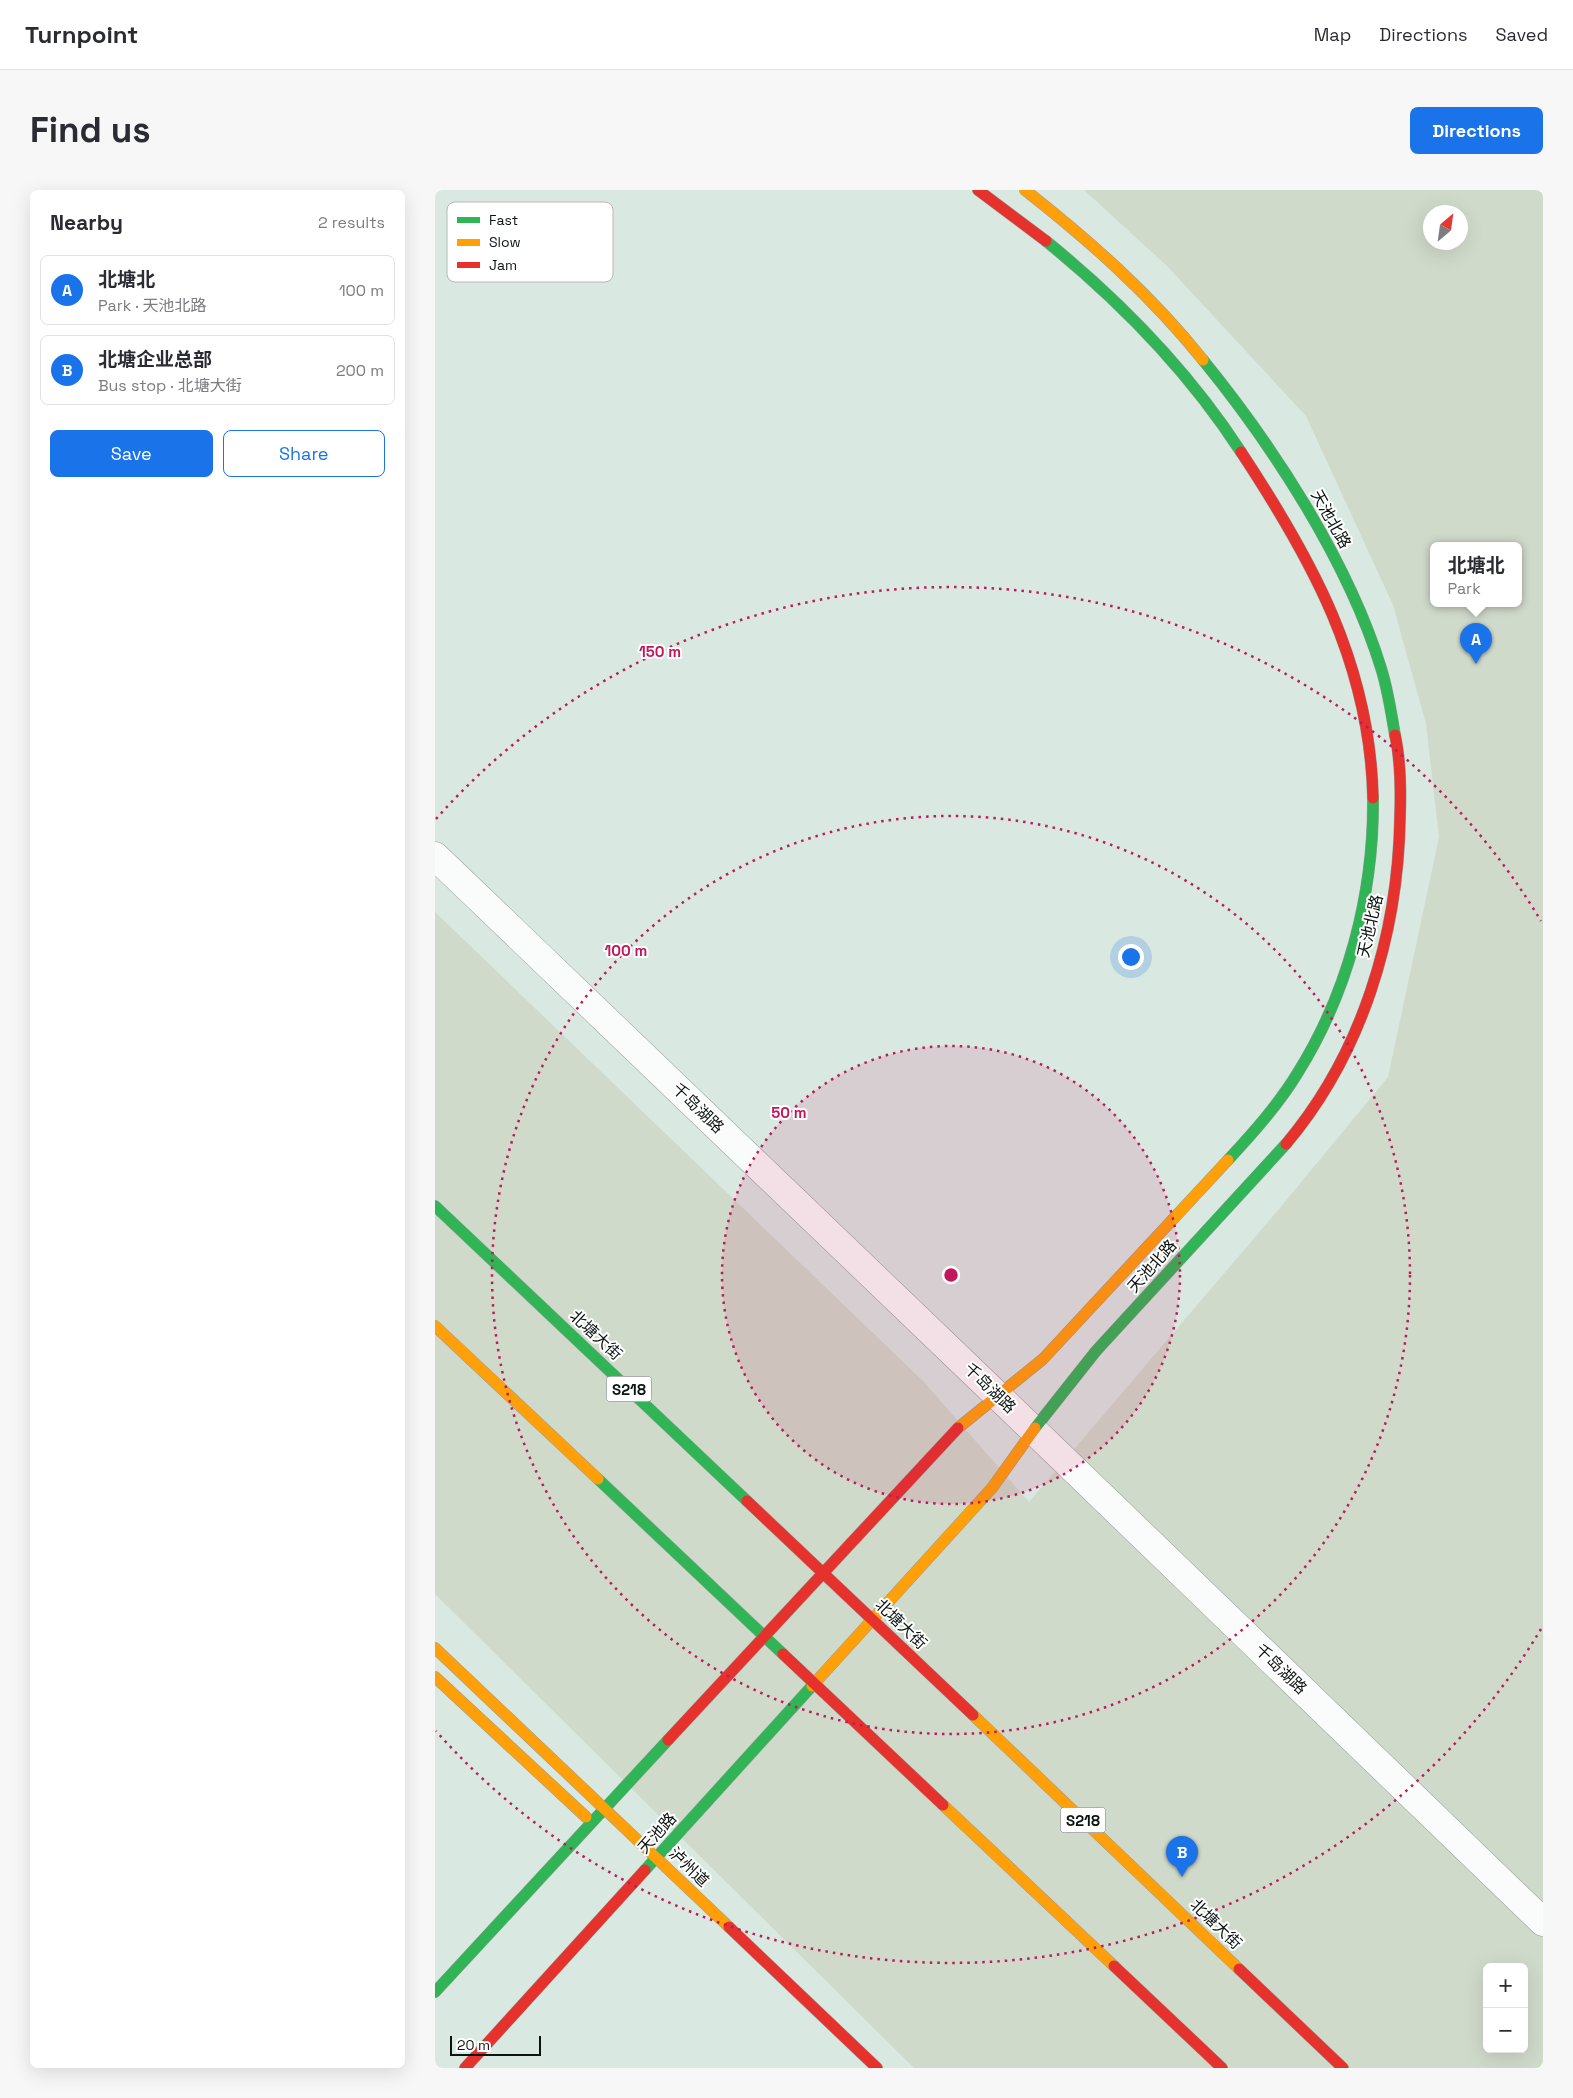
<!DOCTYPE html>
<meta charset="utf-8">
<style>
:root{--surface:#fff;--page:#f7f7f7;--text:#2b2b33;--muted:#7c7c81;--line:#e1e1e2;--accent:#1a73e8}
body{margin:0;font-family:"Space Grotesk","Noto Sans SC",sans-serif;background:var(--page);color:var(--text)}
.controls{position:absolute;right:15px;bottom:15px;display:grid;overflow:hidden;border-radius:8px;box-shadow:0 5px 20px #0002}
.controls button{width:45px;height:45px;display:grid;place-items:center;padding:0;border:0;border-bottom:1px solid var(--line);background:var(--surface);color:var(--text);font:25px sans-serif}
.compass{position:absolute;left:988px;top:15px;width:45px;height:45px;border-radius:50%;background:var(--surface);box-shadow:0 5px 20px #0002;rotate:29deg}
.scale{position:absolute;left:15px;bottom:12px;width:91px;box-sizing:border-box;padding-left:5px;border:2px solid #0b1411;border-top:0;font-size:14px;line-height:18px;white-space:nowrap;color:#0b1411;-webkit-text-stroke:4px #fff;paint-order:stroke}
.you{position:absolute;left:695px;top:766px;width:18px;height:18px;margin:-12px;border:4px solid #fff;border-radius:50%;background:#1a73e8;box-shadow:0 0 0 8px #1a73e833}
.badge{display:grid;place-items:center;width:32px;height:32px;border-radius:50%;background:var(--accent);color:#fff;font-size:16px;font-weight:700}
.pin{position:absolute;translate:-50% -41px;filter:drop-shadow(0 1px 2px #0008)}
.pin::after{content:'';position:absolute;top:26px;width:18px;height:15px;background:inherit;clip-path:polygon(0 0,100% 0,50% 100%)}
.popup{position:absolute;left:995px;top:352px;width:92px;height:65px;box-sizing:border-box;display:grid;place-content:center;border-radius:8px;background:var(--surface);filter:drop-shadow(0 1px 4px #0005);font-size:16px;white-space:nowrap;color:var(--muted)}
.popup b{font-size:19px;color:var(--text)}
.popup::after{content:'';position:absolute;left:50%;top:100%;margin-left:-10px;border:10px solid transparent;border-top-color:var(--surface)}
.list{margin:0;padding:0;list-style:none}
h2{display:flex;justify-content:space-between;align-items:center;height:65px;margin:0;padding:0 20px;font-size:21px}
h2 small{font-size:16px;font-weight:400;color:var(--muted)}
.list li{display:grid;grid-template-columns:32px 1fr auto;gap:15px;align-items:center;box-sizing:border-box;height:70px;margin:0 10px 10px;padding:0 10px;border:1px solid var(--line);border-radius:8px}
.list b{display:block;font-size:19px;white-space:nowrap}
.list p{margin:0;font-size:16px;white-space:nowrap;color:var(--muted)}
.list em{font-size:16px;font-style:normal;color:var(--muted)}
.actions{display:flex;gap:10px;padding:15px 20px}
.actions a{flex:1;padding:11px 0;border:1px solid var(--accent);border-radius:8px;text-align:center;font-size:18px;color:var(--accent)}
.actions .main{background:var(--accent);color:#fff}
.map{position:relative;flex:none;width:1108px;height:1878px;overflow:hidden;border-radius:8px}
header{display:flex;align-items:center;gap:30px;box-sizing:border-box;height:70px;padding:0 25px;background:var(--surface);border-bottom:1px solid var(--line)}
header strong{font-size:24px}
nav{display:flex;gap:28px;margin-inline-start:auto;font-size:18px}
.intro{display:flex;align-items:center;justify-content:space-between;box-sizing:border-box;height:120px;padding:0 30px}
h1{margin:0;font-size:35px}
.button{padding:12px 22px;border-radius:8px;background:var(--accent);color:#fff;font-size:18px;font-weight:700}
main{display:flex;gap:30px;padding:0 30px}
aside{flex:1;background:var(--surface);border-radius:8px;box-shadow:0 5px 20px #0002}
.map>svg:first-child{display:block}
.green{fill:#d0daca;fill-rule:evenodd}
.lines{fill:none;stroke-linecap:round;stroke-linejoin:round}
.street-casing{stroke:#95a09b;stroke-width:29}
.fast-casing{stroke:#95a09b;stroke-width:12}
.slow-casing{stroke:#95a09b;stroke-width:12}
.jam-casing{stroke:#95a09b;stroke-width:12}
.street{stroke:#f9fcfa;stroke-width:28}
.fast{stroke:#30b455;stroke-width:11}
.slow{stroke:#ff9f0a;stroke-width:11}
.jam{stroke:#e5322d;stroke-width:11}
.ring{fill:none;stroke:#c2185b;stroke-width:2.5;stroke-dasharray:2.5 5}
.labels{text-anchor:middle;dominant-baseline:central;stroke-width:4;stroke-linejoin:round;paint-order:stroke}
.shield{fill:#fff;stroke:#545a58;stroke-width:1}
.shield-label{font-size:15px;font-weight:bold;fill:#0b1411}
.street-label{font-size:16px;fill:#0b1411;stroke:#fff}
.key{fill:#fff;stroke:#b6b8b8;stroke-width:1}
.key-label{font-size:14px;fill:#0b1411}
.centre{fill:#c2185b;stroke:#fff;stroke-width:2.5}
.ring-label{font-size:15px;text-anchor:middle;font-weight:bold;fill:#c2185b;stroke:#fff;stroke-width:4;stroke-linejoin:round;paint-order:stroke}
</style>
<header>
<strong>Turnpoint</strong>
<nav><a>Map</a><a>Directions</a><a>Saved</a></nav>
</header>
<div class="intro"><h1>Find us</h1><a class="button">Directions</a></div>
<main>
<aside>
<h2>Nearby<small>2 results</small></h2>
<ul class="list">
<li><span class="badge">A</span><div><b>北塘北</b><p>Park · 天池北路</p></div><em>100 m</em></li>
<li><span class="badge">B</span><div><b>北塘企业总部</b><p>Bus stop · 北塘大街</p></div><em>200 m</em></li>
</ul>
<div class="actions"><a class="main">Save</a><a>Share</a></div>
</aside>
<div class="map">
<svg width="1108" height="1878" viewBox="0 0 1108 1878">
<rect width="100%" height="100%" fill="#d9e8e1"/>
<path class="green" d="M649 0H1108V1878H479L0 1404V722L489 1192 594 1312 844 1019 953 887 1004 647 991 534 958 415 871 226 732 76ZM996 22H1026V52H996ZM998 355H1084V413H998ZM1052 1777H1089V1859H1052Z"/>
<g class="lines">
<g class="street-casing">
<path id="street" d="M0 666 562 1205 1108 1732"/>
</g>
<g class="fast-casing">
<path id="fast" d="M611 51C685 111 754 182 806 262
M768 170C838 256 913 371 946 478 953 500 956 522 960 545
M793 970C818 943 843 915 862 884 913 803 939 704 938 608
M0 1016 312 1311
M600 1238 661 1161 851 954
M163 1289 348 1464
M210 1680 377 1496
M0 1802 233 1550"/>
</g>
<g class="slow-casing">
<path id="slow" d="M590 0C655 51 716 105 768 170
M0 1136 163 1289
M523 1238 608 1169 793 970
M0 1458 294 1737
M0 1487 151 1627
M377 1496 557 1298 600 1238
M538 1525 804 1779
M508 1615 679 1776"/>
</g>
<g class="jam-casing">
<path id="jam" d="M543 0 611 51
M806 262C878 371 935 475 938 608
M851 954C927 864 963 745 965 628 966 601 966 572 960 545
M312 1311 538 1525
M348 1464 508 1615
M233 1550 523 1238
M294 1737 442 1878
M679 1776 787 1878
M804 1779 908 1878
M30 1878 210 1680"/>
</g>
<use href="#street" class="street"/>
<use href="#fast" class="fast"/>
<use href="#slow" class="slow"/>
<use href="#jam" class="jam"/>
</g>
<circle cx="516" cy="1085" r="229" fill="#c2185b" fill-opacity=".12"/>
<g class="ring">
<circle cx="516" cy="1085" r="229"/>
<circle cx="516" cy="1085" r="459"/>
<path d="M1106 1439A688 688 0 0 1 1 1541M1 629A688 688 0 0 1 1106 731"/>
</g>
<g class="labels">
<g class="shield">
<rect x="171.5" y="1186.5" width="45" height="25" rx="4"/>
<rect x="625.5" y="1617.5" width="45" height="25" rx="4"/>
</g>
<g class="shield-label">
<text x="194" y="1199">S218</text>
<text x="648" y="1630">S218</text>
</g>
<g class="street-label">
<text transform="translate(896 329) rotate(61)">天池北路</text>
<text transform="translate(935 736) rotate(-77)">天池北路</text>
<text transform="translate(263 918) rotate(44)">千岛湖路</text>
<text transform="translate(717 1076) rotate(-48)">天池北路</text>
<text transform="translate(161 1145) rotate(43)">北塘大街</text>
<text transform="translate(555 1198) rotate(44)">千岛湖路</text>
<text transform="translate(466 1434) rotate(44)">北塘大街</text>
<text transform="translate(846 1479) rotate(44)">千岛湖路</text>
<text transform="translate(222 1643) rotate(-48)">天池路</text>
<text transform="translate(254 1677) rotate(44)">泸州道</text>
<text transform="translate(781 1734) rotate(44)">北塘大街</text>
</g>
</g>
<rect x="12" y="12" width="166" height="80" rx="8" class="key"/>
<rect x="22" y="27" width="23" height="6" fill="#30b455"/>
<rect x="22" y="49" width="23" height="7" fill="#ff9f0a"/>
<rect x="22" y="72" width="23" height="6" fill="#e5322d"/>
<g class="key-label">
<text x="54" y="35">Fast</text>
<text x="54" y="57">Slow</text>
<text x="54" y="80">Jam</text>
</g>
<circle cx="516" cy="1085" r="8" class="centre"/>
<g class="ring-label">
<text x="225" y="467">150 m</text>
<text x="191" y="766">100 m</text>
<text x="354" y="928">50 m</text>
</g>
</svg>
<div class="controls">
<button>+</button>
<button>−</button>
</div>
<svg class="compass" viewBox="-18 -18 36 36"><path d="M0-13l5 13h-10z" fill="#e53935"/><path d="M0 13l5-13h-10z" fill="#7c7c81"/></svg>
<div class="scale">20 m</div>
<div class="you"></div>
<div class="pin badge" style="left:1041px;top:474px">A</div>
<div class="popup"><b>北塘北</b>Park</div>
<div class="pin badge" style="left:747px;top:1687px">B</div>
</div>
</main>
